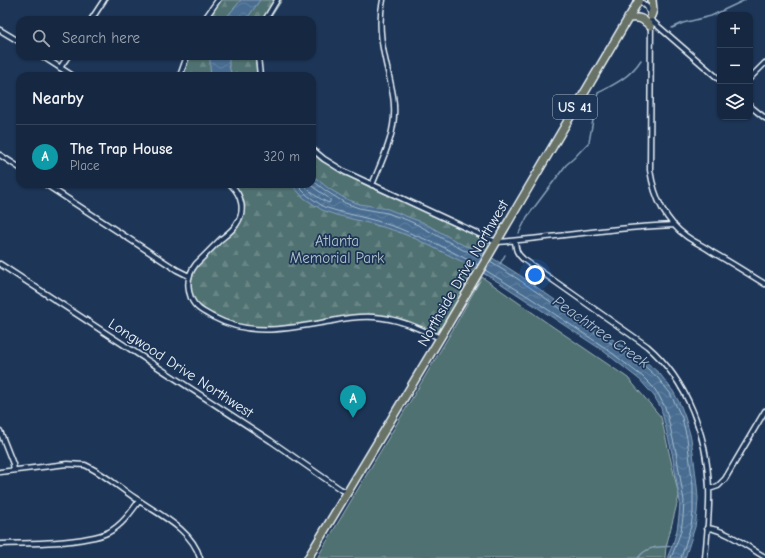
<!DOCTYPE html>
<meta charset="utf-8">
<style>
:root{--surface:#162841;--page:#1f3048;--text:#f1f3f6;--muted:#9ea6b1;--line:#35445a;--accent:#ff9aa2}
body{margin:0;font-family:"Comic Neue",sans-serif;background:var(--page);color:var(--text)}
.controls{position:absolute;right:12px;top:12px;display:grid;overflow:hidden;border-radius:8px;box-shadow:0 1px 3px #0004}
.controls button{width:36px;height:36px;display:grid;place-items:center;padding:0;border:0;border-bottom:1px solid var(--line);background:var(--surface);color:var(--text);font:20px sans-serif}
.you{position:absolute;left:535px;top:275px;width:14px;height:14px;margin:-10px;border:3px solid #fff;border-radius:50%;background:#1a73e8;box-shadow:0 0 0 6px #1a73e833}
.badge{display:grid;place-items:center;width:26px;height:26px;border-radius:50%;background:var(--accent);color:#fff;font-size:13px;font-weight:700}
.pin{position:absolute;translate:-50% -33px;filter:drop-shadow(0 1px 2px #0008)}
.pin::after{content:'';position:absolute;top:21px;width:14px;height:12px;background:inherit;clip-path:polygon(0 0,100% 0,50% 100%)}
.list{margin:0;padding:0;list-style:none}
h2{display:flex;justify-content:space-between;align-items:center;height:52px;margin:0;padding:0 16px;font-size:17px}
h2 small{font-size:13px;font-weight:400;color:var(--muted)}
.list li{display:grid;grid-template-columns:26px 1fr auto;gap:12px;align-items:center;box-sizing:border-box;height:64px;padding:0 16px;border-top:1px solid var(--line)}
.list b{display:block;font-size:15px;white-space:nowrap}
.list p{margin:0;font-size:13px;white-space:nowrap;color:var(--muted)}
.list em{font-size:13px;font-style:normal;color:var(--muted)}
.icon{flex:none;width:22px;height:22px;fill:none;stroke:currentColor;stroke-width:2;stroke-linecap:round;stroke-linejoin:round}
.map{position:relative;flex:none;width:765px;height:558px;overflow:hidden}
.search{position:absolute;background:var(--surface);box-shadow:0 1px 3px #0004;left:16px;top:16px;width:300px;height:44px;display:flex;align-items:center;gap:10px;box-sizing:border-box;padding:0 14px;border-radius:12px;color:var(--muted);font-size:15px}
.panel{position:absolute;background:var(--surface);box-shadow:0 1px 3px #0004;left:16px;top:72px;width:300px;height:116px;border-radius:12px}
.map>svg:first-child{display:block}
.grass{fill:#507171;stroke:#9cb1b4}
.forest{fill:url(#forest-firs);stroke:#9cb1b4}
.water{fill:url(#water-waves);stroke:#89a2ba}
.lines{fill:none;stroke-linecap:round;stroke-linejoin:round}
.shore{stroke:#a8bccf;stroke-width:1}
.stream{stroke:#89a2ba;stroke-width:1.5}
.minor-casing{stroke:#e8f1f8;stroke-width:7}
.primary-casing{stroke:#e8f1f8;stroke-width:10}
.minor{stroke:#1d3557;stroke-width:4}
.primary{stroke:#697266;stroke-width:7}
.labels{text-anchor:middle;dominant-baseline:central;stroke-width:3.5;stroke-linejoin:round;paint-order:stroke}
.shield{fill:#1d3557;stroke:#abb9c8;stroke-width:1}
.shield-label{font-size:14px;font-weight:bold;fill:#e8f1f8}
.park-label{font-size:15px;fill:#b3c4c9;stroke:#1d3557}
.street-label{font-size:15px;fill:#e8f1f8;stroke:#1d3557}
.water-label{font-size:16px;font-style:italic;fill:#b0c3d4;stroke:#1d3557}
</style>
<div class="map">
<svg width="765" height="558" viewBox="0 0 765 558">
<defs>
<pattern id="forest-firs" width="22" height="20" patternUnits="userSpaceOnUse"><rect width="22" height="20" fill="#507171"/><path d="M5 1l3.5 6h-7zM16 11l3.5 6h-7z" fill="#698686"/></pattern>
<pattern id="water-waves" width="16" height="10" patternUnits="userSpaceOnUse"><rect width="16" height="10" fill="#496d91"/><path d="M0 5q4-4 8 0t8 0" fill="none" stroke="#6382a1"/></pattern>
</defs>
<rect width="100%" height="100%" fill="#1d3557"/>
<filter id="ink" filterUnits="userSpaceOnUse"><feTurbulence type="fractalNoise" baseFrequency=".025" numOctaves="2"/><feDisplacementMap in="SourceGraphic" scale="8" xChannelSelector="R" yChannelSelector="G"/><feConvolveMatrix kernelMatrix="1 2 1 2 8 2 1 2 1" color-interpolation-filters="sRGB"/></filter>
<g filter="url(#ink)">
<path class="grass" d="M482 277 546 322 628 378 661 417 679 496 666 547 665 558H317L452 331Z"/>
<path class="forest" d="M221 0H282L269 20H206Z
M189 56H256L257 76H184Z
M312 153 321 161 369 187 498 242 477 266 473 276 437 333 405 321 371 316 255 329 221 324 189 298 187 276 240 222 244 203 235 184H312Z"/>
<path class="water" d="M241 0H260L246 20H224Z
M210 56H229V66L232 76H211L210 68Z
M312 175 328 188 346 199 360 204 388 209 408 217 422 222 465 246 480 250 521 276 586 322 644 360 660 374 673 391 680 404 685 417 691 438 693 452 697 486 698 498 697 513 695 527 685 558H667L673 544 677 530 679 516 680 502 672 453 661 408 654 396 640 380 602 350 500 283 467 264 416 239 396 231 376 225 336 215 322 210 304 198 291 184H312Z"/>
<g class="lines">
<path class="shore" d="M312 180 326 191 345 203 359 208 387 213 407 220 420 226 463 250 478 254 483 257
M296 184 307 195 324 207 337 211 377 221 398 228 439 245 478 265
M303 184C310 192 319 199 329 203L330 202V199L309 184
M490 262 518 279 584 325 641 363 657 377 670 393 682 418 687 438 693 486V512L691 526 681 558
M485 270 529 297 604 347 643 377 653 387 658 394 665 407 667 414 676 452 684 501 683 517 681 531 676 545 671 558"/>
<path class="stream" d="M672 28 683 23 711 16 745 0
M519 233 527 217 566 165 574 158 589 142 598 93C615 84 630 77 641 60
M500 264 505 255
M638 558C648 545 658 548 672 546"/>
<g class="minor-casing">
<path id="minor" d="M639 0 647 7 651 16 650 170C654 196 664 220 686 236 694 242 704 246 712 252 730 262 747 273 765 284
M91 20 104 0
M204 20 218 0
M265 20 277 0
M651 20 720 80
M0 30 20 42
M42 56 73 76
M258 56 260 76
M60 68 68 56
M180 76 187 56
M750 78 765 63
M750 106 765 118
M312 149 324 159 345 172 496 242C555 238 614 227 674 225
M0 155 20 168
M45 184 177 270 189 276
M230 184C242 195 246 211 236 225 232 231 226 235 220 240 212 248 204 256 196 264 188 274 186 285 191 298 195 308 204 312 213 317 252 338 291 328 332 321 346 318 359 316 374 317 397 318 418 328 440 338
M372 185C382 160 396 134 394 106 394 96 391 86 389 76 383 52 377 25 383 0
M515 241C516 249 516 253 523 259L647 346C688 381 707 436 709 488 710 511 707 535 705 558
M0 264 271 441 340 489 347 492
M0 431 13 464 14 470
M0 472 67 464 85 465 89 467C105 475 120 488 135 498 158 514 192 529 200 558
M709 489 718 486 725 479 765 411
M707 528C725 529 749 548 765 557
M0 544C30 543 60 544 89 538 96 537 103 535 109 532 122 525 131 512 139 501"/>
</g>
<g class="primary-casing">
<path id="primary" d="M651 16 653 10 652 0
M628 18C640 17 642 18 650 26
M308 558 440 338 639 0"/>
</g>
<use href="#minor" class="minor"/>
<use href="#primary" class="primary"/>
</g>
</g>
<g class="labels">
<rect class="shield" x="553" y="95" width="44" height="24" rx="3"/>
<g class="shield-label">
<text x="575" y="107">US 41</text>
</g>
<g class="park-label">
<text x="337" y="241">Atlanta<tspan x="337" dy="17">Memorial Park</tspan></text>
</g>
<g class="street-label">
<text transform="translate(463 273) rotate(-60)">Northside Drive Northwest</text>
<text transform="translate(181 368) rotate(33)">Longwood Drive Northwest</text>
</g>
<g class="water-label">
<text transform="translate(601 332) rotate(35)">Peachtree Creek</text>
</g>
</g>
</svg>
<div class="controls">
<button>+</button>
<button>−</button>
<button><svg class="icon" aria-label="layers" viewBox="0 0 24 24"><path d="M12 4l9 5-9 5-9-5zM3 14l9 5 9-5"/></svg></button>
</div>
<div class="you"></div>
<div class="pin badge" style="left:353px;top:418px;background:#0f9aa8">A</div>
<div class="search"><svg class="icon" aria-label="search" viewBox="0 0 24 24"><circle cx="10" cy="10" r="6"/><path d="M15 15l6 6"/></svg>Search here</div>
<section class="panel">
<h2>Nearby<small></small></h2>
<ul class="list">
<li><span class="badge" style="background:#0f9aa8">A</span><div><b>The Trap House</b><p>Place</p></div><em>320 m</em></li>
</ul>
</section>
</div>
